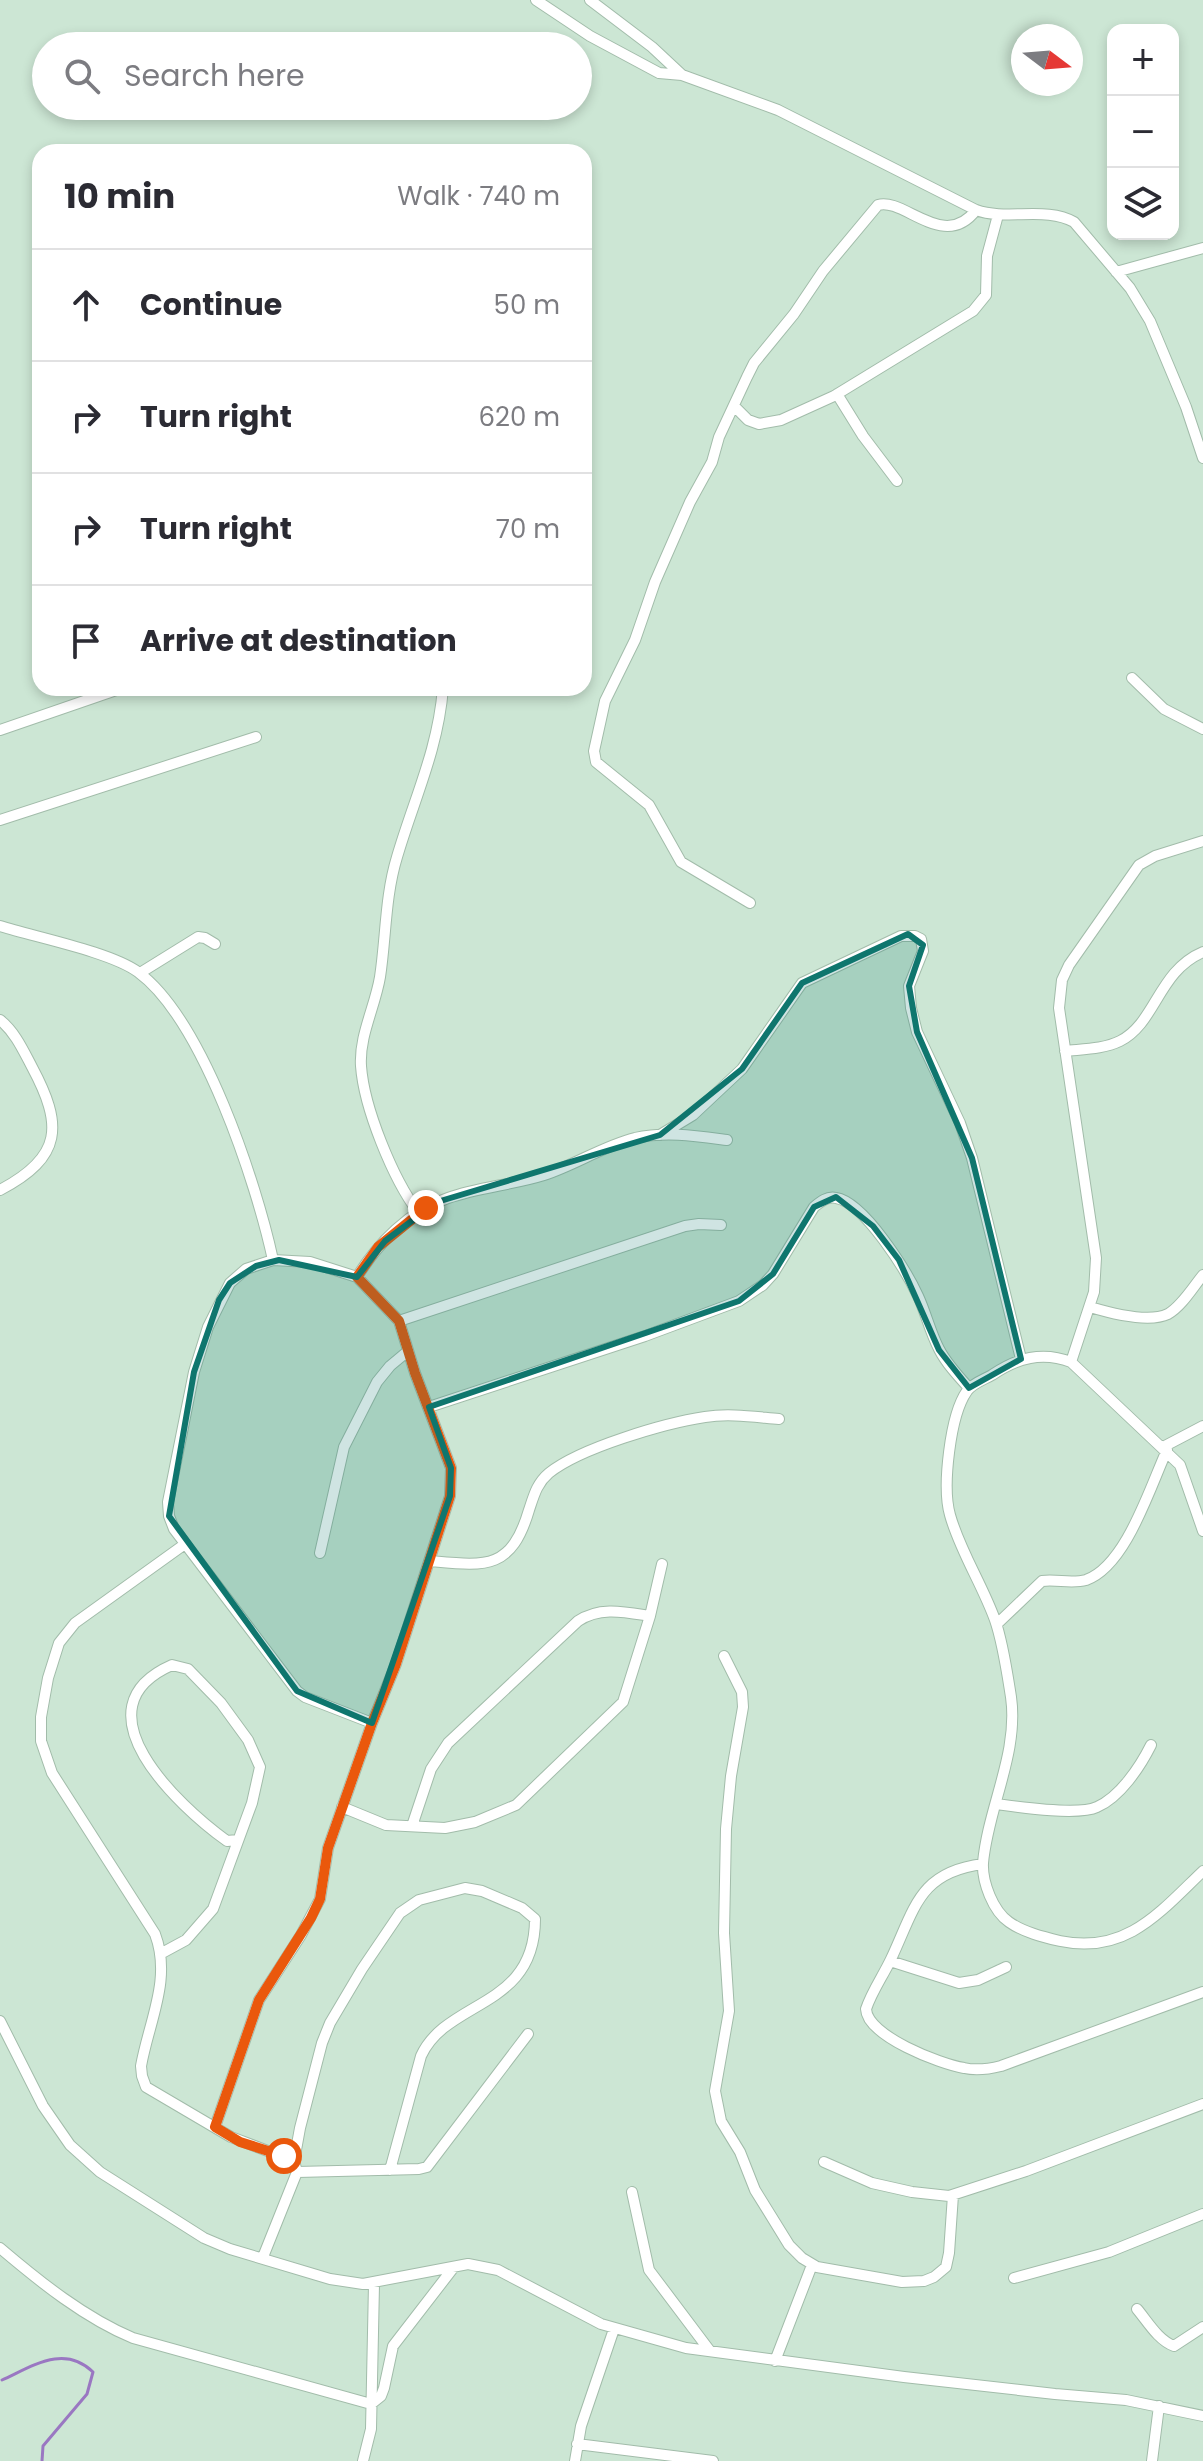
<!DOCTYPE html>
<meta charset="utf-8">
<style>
:root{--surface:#fff;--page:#f2f2f3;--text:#2b2b33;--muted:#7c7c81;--line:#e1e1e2}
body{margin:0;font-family:Poppins,sans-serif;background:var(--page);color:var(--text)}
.controls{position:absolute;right:24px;top:24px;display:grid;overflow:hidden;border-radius:16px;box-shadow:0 4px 12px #0003}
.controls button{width:72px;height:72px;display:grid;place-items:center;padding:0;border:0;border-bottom:2px solid var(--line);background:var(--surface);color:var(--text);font:40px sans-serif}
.compass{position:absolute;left:1011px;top:24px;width:72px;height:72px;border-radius:50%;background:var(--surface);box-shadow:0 4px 12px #0003;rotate:106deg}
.stop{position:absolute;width:24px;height:24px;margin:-18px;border:6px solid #ea580c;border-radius:50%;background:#fff}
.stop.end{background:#ea580c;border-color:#fff;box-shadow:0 2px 8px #0008}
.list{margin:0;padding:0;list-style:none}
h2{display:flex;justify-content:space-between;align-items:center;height:104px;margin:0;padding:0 32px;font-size:34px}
h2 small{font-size:26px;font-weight:400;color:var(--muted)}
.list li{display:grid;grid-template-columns:52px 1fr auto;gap:24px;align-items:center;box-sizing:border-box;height:112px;padding:0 32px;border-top:2px solid var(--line)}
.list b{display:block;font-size:30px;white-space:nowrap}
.list em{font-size:26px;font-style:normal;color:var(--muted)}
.icon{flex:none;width:44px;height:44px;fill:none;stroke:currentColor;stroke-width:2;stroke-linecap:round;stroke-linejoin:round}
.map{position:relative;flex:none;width:1203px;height:2461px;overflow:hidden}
.search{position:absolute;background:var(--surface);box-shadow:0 4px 12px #0003;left:32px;top:32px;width:560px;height:88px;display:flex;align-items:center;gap:20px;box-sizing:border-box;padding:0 28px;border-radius:44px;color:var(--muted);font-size:30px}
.panel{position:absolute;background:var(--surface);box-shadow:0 4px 12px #0003;left:32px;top:144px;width:560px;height:552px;border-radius:24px}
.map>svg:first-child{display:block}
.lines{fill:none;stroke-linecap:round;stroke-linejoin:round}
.stream{stroke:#9a77c2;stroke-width:3}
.minor-casing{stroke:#a2bcaa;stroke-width:12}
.minor{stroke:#fff;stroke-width:10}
.route{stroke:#ea580c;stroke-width:10}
.marked{fill:#0f766e;fill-opacity:0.2;stroke:#0f766e;stroke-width:6;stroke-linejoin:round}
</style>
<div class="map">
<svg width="1203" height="2461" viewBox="0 0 1203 2461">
<rect width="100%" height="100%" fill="#cce6d4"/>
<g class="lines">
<path class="stream" d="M2 2380C33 2366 64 2344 93 2372L87 2394 43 2446 42 2461"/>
<g class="minor-casing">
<path id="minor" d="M536 0 590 36 659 73 682 75 778 110 976 210C1007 221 1046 206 1074 222L1130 288 1150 321 1186 407 1203 458
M590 0 652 47 682 75
M1116 272 1203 248
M837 394 863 436 897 481
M735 407 748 420 759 424 781 420 834 396 973 311 986 295 987 256 998 215
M1132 678 1164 709 1203 729
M0 730 122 688
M0 820 256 737
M750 903 681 862 649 805 596 762 594 751 605 701 635 640 655 582 690 502 712 462 719 437 747 377 754 363 794 314 823 271 878 205C904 197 944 252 976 210
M0 926C35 937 111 952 138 972 203 1020 256 1182 273 1260
M140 973 198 937 205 938 215 944
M0 1020C15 1032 23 1050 32 1067 63 1125 63 1157 0 1190
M1065 1051C1083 1049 1104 1049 1120 1041 1156 1023 1158 971 1203 952
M660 1135 693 1115 742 1069 802 983 901 936H915L921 939 923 951 909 986 911 1008 917 1032 960 1123 972 1158 1021 1359
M418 1212C393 1179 364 1108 361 1066 359 1036 375 1007 380 977 386 938 385 896 397 857 414 799 438 750 443 688
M357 1277C378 1243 409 1211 448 1198 479 1187 512 1185 544 1175 575 1165 603 1146 635 1138 666 1131 697 1136 727 1140
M1090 1307C1110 1313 1149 1323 1168 1314 1182 1306 1193 1287 1203 1275
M399 1321 685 1226 699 1224 721 1225
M1071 1362 1094 1292 1096 1258 1059 1008 1062 980 1069 965 1139 865 1155 856 1203 841
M429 1407 645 1336 739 1301 763 1285 773 1274 814 1207C820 1202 827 1196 836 1198 864 1202 907 1272 918 1296 926 1313 930 1332 939 1349 946 1363 958 1376 969 1388
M1163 1447 1203 1426
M1203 1531 1180 1465 1071 1362C1042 1351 1017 1358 992 1375 983 1380 973 1383 967 1391 950 1415 942 1487 950 1515 960 1551 982 1584 995 1620 1003 1643 1007 1672 1011 1697 1019 1753 988 1807 983 1863 982 1882 993 1911 1009 1922 1023 1932 1043 1937 1060 1941 1126 1955 1160 1912 1203 1871
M185 1544 75 1623 59 1643 48 1678 41 1717V1741L52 1773 155 1934C172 1979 149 2021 141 2066L142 2076 146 2087 231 2137 294 2161 297 2172 263 2257
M320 1553 344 1447 377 1382 390 1366 408 1351
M429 1561C485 1566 511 1571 529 1510 534 1495 537 1483 549 1473 580 1448 665 1423 705 1417 729 1413 755 1417 779 1419
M997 1624 1042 1581C1057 1579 1071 1584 1086 1580 1126 1566 1150 1487 1167 1450
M724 1656 742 1692 743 1707 731 1776 726 1829 724 1933 729 2011 715 2091 721 2121 740 2152 755 2190 789 2245 802 2258 817 2267 902 2282 924 2281 934 2277 946 2267 949 2253 953 2195
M996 1804C1018 1807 1078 1816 1097 1807 1120 1797 1140 1767 1151 1745
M342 1807 386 1825 445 1828 475 1822 516 1805 623 1702 650 1616 662 1564
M412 1826 431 1769 448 1743 578 1621C600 1606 625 1612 650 1616
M983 1864C919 1872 915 1908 891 1959 883 1976 872 1991 866 2009 867 2036 940 2064 964 2068 977 2071 989 2069 1001 2066L1203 1992
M162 1953 186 1940 213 1909 252 1803 260 1767 248 1740 221 1703 188 1669 172 1665C74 1708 177 1805 227 1841L238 1840
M890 1961 959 1983 978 1980 1006 1967
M0 2021 43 2106 70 2145 100 2172 204 2238 230 2249 330 2279 363 2284 468 2264 498 2270 601 2324 686 2348 904 2377 1055 2394 1126 2400 1203 2416
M215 2127 259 2000 301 1935 320 1899 328 1848 372 1723 396 1664 450 1496 451 1468 415 1373 399 1321 357 1277 310 1262 273 1260 246 1269 230 1283 208 1327 194 1372 168 1502 169 1516 174 1529 297 1691 305 1697 372 1723
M294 2161 300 2128 322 2043 330 2023 362 1969 400 1913 419 1900 465 1888 482 1891 522 1908 535 1919C535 2009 447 1999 421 2056L390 2170
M824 2162 872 2183 912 2192 949 2196 1026 2171 1203 2104
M297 2172 419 2169 427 2167 528 2034
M632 2192 649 2270 710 2351
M0 2248C40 2282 85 2318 133 2338L371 2404 381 2396 384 2388 393 2346 454 2267
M1014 2278 1109 2252 1203 2214
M1137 2309C1148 2322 1158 2340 1174 2346L1203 2327
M775 2361 812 2265
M577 2444 713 2461
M363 2461 371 2429 374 2284
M575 2461 581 2426 614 2329
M1152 2461 1159 2406"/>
</g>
<use href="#minor" class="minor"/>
</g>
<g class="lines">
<path class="route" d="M284 2156 240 2142 215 2127 259 2000 311 1918 320 1899 328 1848 372 1723 396 1664 450 1496 451 1468 415 1373 399 1321 357 1277 378 1247 426 1208"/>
</g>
<path class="marked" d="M908 934 923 945 909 986 917 1032 972 1158 1021 1359 969 1388 939 1350 899 1260 873 1226 836 1197 814 1207 773 1274 739 1301 429 1407 451 1468 450 1496 372 1723 297 1691 169 1516 194 1372 219 1300 230 1283 256 1266 279 1260 357 1277 385 1241 437 1202 660 1135 742 1069 802 983Z"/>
</svg>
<div class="controls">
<button>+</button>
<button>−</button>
<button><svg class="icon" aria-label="layers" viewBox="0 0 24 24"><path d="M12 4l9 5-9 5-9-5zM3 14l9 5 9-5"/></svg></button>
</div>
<svg class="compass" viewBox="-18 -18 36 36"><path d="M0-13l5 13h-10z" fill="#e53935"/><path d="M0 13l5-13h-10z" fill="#7c7c81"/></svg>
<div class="stop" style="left:284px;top:2156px"></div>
<div class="stop end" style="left:426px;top:1208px"></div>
<div class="search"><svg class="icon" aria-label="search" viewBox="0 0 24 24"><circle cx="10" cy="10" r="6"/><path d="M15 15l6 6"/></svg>Search here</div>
<section class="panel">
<h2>10 min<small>Walk · 740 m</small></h2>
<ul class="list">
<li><svg class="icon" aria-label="ahead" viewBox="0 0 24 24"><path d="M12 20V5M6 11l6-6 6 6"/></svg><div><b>Continue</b></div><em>50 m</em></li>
<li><svg class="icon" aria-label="right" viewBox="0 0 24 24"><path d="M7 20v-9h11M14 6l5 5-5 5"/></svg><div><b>Turn right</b></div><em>620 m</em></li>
<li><svg class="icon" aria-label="right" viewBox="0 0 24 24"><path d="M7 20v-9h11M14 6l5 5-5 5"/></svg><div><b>Turn right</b></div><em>70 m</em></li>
<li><svg class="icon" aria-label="arrive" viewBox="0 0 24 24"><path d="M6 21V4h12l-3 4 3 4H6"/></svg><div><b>Arrive at destination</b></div></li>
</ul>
</section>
</div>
